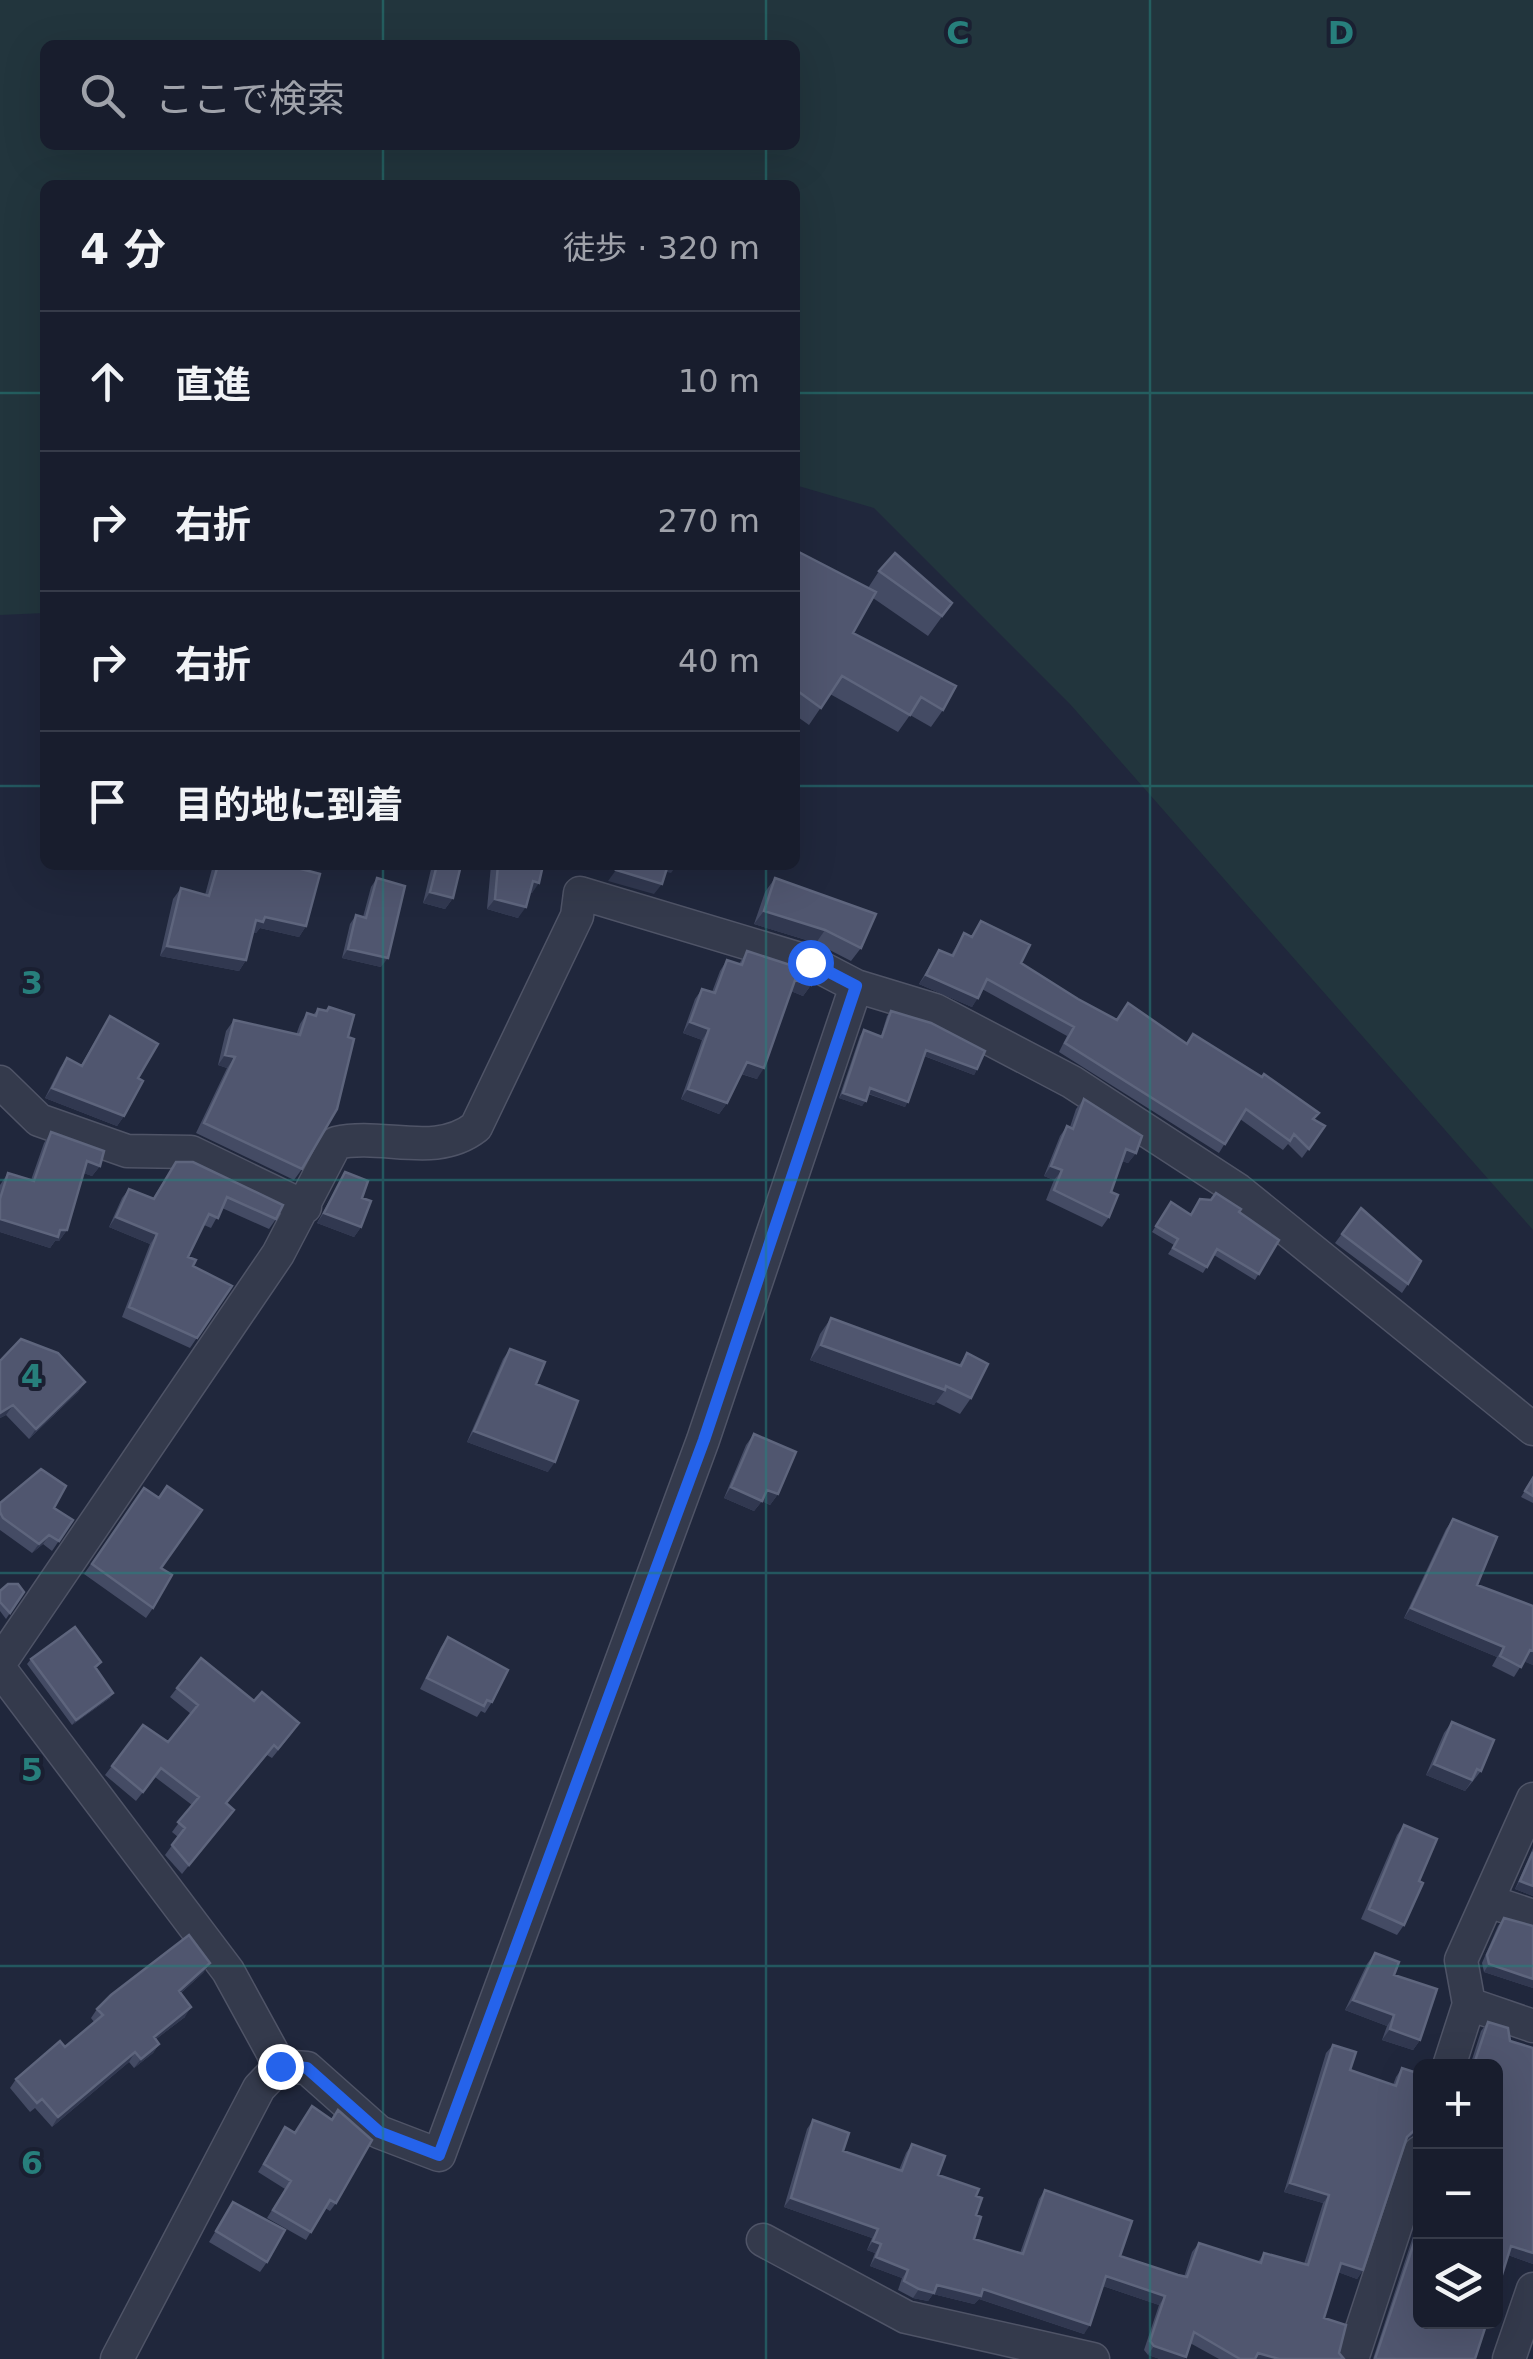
<!DOCTYPE html>
<html lang="ja">
<meta charset="utf-8">
<style>
:root{--surface:#181d2d;--page:#212635;--text:#f1f3f6;--muted:#9fa2aa;--line:#363b49}
body{margin:0;font-family:"DejaVu Sans","Noto Sans JP",sans-serif;background:var(--page);color:var(--text)}
.controls{position:absolute;right:30px;bottom:30px;display:grid;overflow:hidden;border-radius:15px;box-shadow:0 10px 40px #0002}
.controls button{width:90px;height:90px;display:grid;place-items:center;padding:0;border:0;border-bottom:2px solid var(--line);background:var(--surface);color:var(--text);font:50px sans-serif}
.stop{position:absolute;width:30px;height:30px;margin:-22px;border:8px solid #2563eb;border-radius:50%;background:#fff}
.stop.end{background:#2563eb;border-color:#fff;box-shadow:0 2px 10px #0008}
.list{margin:0;padding:0;list-style:none}
h2{display:flex;justify-content:space-between;align-items:center;height:130px;margin:0;padding:0 40px;font-size:42px}
h2 small{font-size:32px;font-weight:400;color:var(--muted)}
.list li{display:grid;grid-template-columns:65px 1fr auto;gap:30px;align-items:center;box-sizing:border-box;height:140px;padding:0 40px;border-top:2px solid var(--line)}
.list b{display:block;font-size:38px;white-space:nowrap}
.list em{font-size:32px;font-style:normal;color:var(--muted)}
.icon{flex:none;width:55px;height:55px;fill:none;stroke:currentColor;stroke-width:2;stroke-linecap:round;stroke-linejoin:round}
.map{position:relative;flex:none;width:1533px;height:2359px;overflow:hidden}
.search{position:absolute;background:var(--surface);box-shadow:0 10px 40px #0002;left:40px;top:40px;width:760px;height:110px;display:flex;align-items:center;gap:25px;box-sizing:border-box;padding:0 35px;border-radius:15px;color:var(--muted);font-size:38px}
.panel{position:absolute;background:var(--surface);box-shadow:0 10px 40px #0002;left:40px;top:180px;width:760px;height:690px;border-radius:15px}
.map>svg:first-child{display:block}
.green{fill:#22353d;fill-rule:evenodd}
.lines{fill:none;stroke-linecap:round;stroke-linejoin:round}
.street-casing{stroke:#4f5467;stroke-width:35}
.street{stroke:#343a4c;stroke-width:32}
.wall{fill:#444b64}
.shaded-wall{fill:#313850}
.building{fill:#50566f;stroke:#5e657d;stroke-width:2.5}
.route{stroke:#2563eb;stroke-width:12}
.grid{fill:none;stroke:#277f7c;stroke-width:2.5;stroke-opacity:0.55}
.grid-label{font-size:32px;text-anchor:middle;font-weight:bold;fill:#277f7c;stroke:#1a1f31;stroke-width:8;stroke-linejoin:round;paint-order:stroke}
</style>
<div class="map">
<svg width="1533" height="2359" viewBox="0 0 1533 2359">
<rect width="100%" height="100%" fill="#20273c"/>
<path class="green" d="M0 0H1533V1230L1070 704 874 508 795 485V185H45V613L0 615ZM45 45H795V145H45Z"/>
<g class="lines">
<g class="street-casing">
<path id="street" d="M0 1082 39 1120 127 1151 191 1152 305 1207
M0 1663 278 1254 336 1143C383 1132 435 1159 476 1127L577 916 580 893 810 962 856 986 935 1010 1072 1082 1238 1190 1533 1429
M0 1669 228 1971 280 2066
M1488 1901 1533 1916
M1469 2004 1533 2026
M280 2066 307 2068 379 2132 439 2155 703 1440 856 986
M1449 2066 1469 2004 1461 1960 1533 1799
M763 2240 906 2317 1093 2359
M117 2359 259 2088 280 2066
M1352 2359 1420 2152
M1509 2359 1533 2289"/>
</g>
<use href="#street" class="street"/>
</g>
<path class="wall" d="M795 550 868 588 879 571 952 603 928 636 873 598 853 633 943 710 931 727 910 715 898 732 830 694 809 725 795 715Z
M213 865H286L306 926 299 937 260 928 256 933 253 932 246 960 239 971 160 956 173 899 181 888 205 895Z
M432 865H461L453 898 445 909 423 903Z
M491 865H543L532 893 530 892 518 918 487 909Z
M377 878 381 967 342 958 350 924 356 915 363 917 371 887Z
M775 878 861 948 851 961 816 943 754 924 765 892Z
M981 921 1021 963 1078 999 1116 1020 1186 1044 1193 1034 1325 1126 1302 1158 1288 1144 1283 1150 1240 1119 1219 1153 1059 1052 1067 1036 982 989 972 1007 919 984 939 950 951 955 964 933 971 937Z
M747 951 811 985 803 996 791 991 757 1079 741 1074 727 1103 719 1114 681 1099 702 1040 683 1033 695 999 702 989 712 992 720 971 727 960 739 964Z
M329 1007 302 1169 294 1180 196 1133 227 1068 218 1065 226 1031 234 1020 296 1035 300 1024 307 1013 313 1015 318 1009 326 1011Z
M891 1011 977 1069 974 1075 924 1056 905 1107 868 1094 862 1106 839 1098 860 1036 864 1030 881 1036 887 1016Z
M110 1016 124 1116 117 1126 45 1098 60 1068 67 1058 81 1065Z
M1084 1099 1136 1153 1128 1163 1122 1161 1111 1192 1109 1217 1102 1227 1046 1200 1054 1180 1044 1176 1060 1136 1067 1126 1070 1127 1076 1109Z
M51 1132 100 1166 92 1176 84 1173 67 1230 59 1241H55L50 1248 0 1232V1185L8 1173 31 1180 44 1143Z
M176 1162 276 1219 269 1229 222 1208 211 1228 204 1225 188 1257 193 1266 232 1286 190 1348 122 1317 150 1244 109 1227 122 1198 129 1189 153 1198Z
M345 1172 362 1198 361 1227 354 1237 317 1223Z
M1171 1202 1191 1215 1239 1212 1279 1240 1255 1280 1214 1255 1203 1273 1168 1254 1174 1245 1152 1232Z
M1361 1208 1408 1284 1402 1293 1335 1243Z
M831 1318 959 1365 967 1353 971 1398 960 1414 936 1402 934 1405 810 1360 820 1334Z
M510 1349 536 1384 548 1472 467 1442 503 1359Z
M0 1361 85 1382 78 1392 29 1439 6 1415 0 1418Z
M754 1434 778 1494 770 1505 762 1501 754 1511 724 1498 746 1445Z
M1533 1478V1503L1521 1497Z
M144 1488 161 1568 153 1608 146 1618 84 1574Z
M0 1503 54 1508 73 1520 52 1551 43 1544 32 1553 0 1530Z
M1453 1519 1477 1585 1533 1606V1665L1524 1661 1514 1677 1492 1666 1497 1657 1404 1618 1446 1529Z
M0 1591 24 1592 6 1619 0 1611Z
M448 1637 492 1702 485 1713 481 1711 477 1717 420 1689 441 1647Z
M31 1659 101 1662 96 1669 110 1698 72 1725 27 1664Z
M177 1688 293 1732 272 1758 267 1755 226 1804 234 1810 182 1874 165 1855 178 1837 172 1832 192 1805 155 1777 136 1801 105 1775 143 1725 168 1742 191 1714 170 1697Z
M1452 1722 1481 1771 1465 1791 1426 1775 1444 1733Z
M1404 1825 1419 1881 1404 1925 1397 1935 1361 1919 1397 1835Z
M1533 1848V1896L1515 1889Z
M1504 1918 1533 1926V1988L1484 1972 1482 1963 1498 1926Z
M1375 1953 1394 1975 1420 2040 1413 2050 1382 2040 1387 2026 1345 2010 1367 1964Z
M204 1972 181 1993 185 2017 156 2039 159 2044 153 2053 134 2068 129 2062 52 2127 35 2108 30 2112 10 2088 16 2079 65 2047 94 2022 91 2018 97 2009Z
M1488 2022 1510 2041 1533 2048V2264L1508 2255 1470 2066 1481 2031Z
M1333 2045 1350 2070 1393 2085 1396 2077 1402 2068 1415 2133 1406 2141 1363 2270 1357 2279 1338 2272 1324 2318 1339 2353 1344 2359H1219L1190 2343 1184 2359H1160L1148 2355 1144 2350 1159 2305 1103 2286 1084 2334 979 2299 974 2304 933 2294 928 2301 913 2298 898 2290 902 2278 870 2266 875 2253 867 2250 872 2238 784 2207 807 2129 813 2120 843 2151 899 2170 906 2153 912 2144 938 2175 976 2196 974 2239 1020 2253 1039 2199 1045 2190 1120 2256 1184 2277 1192 2252 1199 2243 1258 2262 1264 2253 1304 2264 1323 2203 1284 2192 1326 2053Z
M285 2127 336 2203 330 2211 325 2208 306 2240 267 2218 285 2189 258 2172Z
M233 2202 267 2262 260 2272 209 2242Z
M1420 2215V2322L1475 2359H1373Z"/>
<path class="shaded-wall" d="M666 865H677L671 873 662 871Z
M616 870 662 884 654 894 608 881Z
M533 881 539 883 532 893 525 891Z
M430 892 453 898 445 909 423 903Z
M495 899 526 907 518 918 487 909Z
M764 911 825 930 816 943 754 924Z
M265 917 306 926 299 937 260 928 256 933 249 931 256 920Z
M167 946 246 960 239 971 160 956Z
M348 949 388 958 381 967 342 958Z
M926 975 978 998 972 1007 919 984Z
M795 980 811 985 803 996 788 990Z
M690 1022 709 1029 702 1040 683 1033Z
M926 1050 977 1069 974 1075 922 1055Z
M225 1055 235 1057 227 1068 218 1065Z
M747 1062 764 1068 757 1079 739 1073Z
M52 1088 124 1116 117 1126 45 1098Z
M870 1088 908 1102 905 1107 867 1093Z
M688 1089 727 1103 719 1114 681 1099Z
M843 1093 866 1101 862 1106 839 1098Z
M1126 1149 1136 1153 1128 1163 1119 1160Z
M87 1161 100 1166 92 1176 80 1172Z
M1051 1166 1062 1170 1054 1180 1044 1176Z
M324 1213 361 1227 354 1237 317 1223Z
M116 1217 157 1234 150 1244 109 1227Z
M0 1219 67 1230 59 1241H55L50 1248 0 1232Z
M821 1345 945 1390 934 1405 810 1360Z
M85 1382 78 1392 29 1439 36 1429Z
M13 1405 6 1415 0 1418V1413Z
M474 1431 555 1462 548 1472 467 1442Z
M731 1487 767 1490 778 1494 770 1505 762 1501 754 1511 724 1498Z
M49 1535 43 1544 32 1553 39 1544Z
M1411 1608 1504 1647 1497 1657 1404 1618Z
M1530 1650 1533 1651V1665L1523 1661Z
M113 1693 110 1698 72 1725 76 1720Z
M1434 1764 1472 1780 1465 1791 1426 1775Z
M1520 1881 1533 1886V1896L1515 1889Z
M210 1963 204 1972 173 2000 179 1991Z
M1489 1964 1533 1979V1988L1484 1972Z
M1353 2000 1394 2015 1387 2026 1345 2010Z
M191 2007 185 2017 147 2046 154 2037Z
M1390 2029 1420 2040 1413 2050 1382 2040Z
M159 2044 153 2053 134 2068 141 2059Z
M135 2052 129 2062 52 2127 58 2117Z
M1420 2125V2133H1415L1401 2146 1407 2137Z
M1290 2183 1329 2195 1323 2203 1284 2192Z
M791 2198 878 2229 872 2238 784 2207Z
M873 2241 881 2244 875 2253 867 2250Z
M1511 2246 1533 2253V2264L1505 2254Z
M876 2257 908 2270 902 2278 870 2266Z
M1341 2263 1363 2270 1357 2279 1335 2271Z
M1106 2276 1165 2296 1159 2305 1100 2285Z
M937 2285 983 2289 1090 2325 1084 2334 979 2299 974 2304 933 2294 928 2301 913 2298 919 2289Z
M1154 2346 1186 2357 1184 2359H1160L1148 2355Z
M1258 2353 1279 2359H1254Z"/>
<path class="building" d="M795 550 876 592 853 633 956 686 943 710 921 697 910 715 842 676 821 708 795 689Z
M895 553 952 603 942 616 879 571Z
M218 865H286L320 874 306 926 265 917 263 922 256 920 246 960 167 946 181 888 209 896Z
M437 865H461L453 898 430 892Z
M498 865H543L539 883 533 881 526 907 495 899Z
M618 865H668L662 884 616 870Z
M377 878 405 886 388 958 348 949 356 915 366 918Z
M775 878 876 914 861 948 825 930 764 911Z
M981 921 1030 945 1021 963 1078 999 1117 1020 1128 1003 1187 1044 1193 1034 1262 1077 1264 1074 1319 1113 1313 1119 1325 1126 1309 1149 1294 1134 1290 1141 1246 1109 1225 1144 1065 1043 1074 1027 987 979 978 998 926 975 939 950 953 956 964 933 972 937Z
M747 951 815 973 811 985 795 980 764 1068 747 1062 727 1103 688 1089 709 1029 690 1022 702 989 715 993 727 960 742 965Z
M329 1007 354 1015 348 1037 354 1039 337 1109 302 1169 204 1123 235 1057 225 1055 234 1020 300 1035 307 1013 316 1016 318 1009 327 1011Z
M891 1011 931 1023 985 1051 977 1069 926 1050 908 1102 870 1088 866 1101 843 1093 864 1030 882 1037Z
M110 1016 158 1044 138 1078 143 1081 124 1116 52 1088 67 1058 82 1066Z
M1084 1099 1142 1136 1136 1153 1126 1149 1111 1192 1118 1195 1109 1217 1054 1190 1062 1170 1051 1166 1067 1126 1073 1129Z
M51 1132 104 1151 100 1166 87 1161 67 1230H60L58 1237 0 1219V1199L8 1173 34 1181Z
M176 1162H193L283 1205 276 1219 227 1197 218 1218 209 1214 188 1257 196 1260 193 1266 232 1286 197 1338 129 1307 157 1234 116 1217 129 1189 154 1199Z
M345 1172 368 1181 362 1198 371 1201 361 1227 324 1213Z
M1216 1193 1241 1209 1239 1212 1279 1240 1259 1274 1217 1249 1207 1267 1173 1248 1178 1239 1156 1226 1171 1202 1191 1215 1200 1199 1211 1200Z
M1361 1208 1421 1261 1408 1284 1342 1234Z
M831 1318 961 1366 967 1353 988 1364 971 1398 946 1386 945 1390 821 1345Z
M21 1339 58 1353 85 1382 36 1429 13 1405 0 1413V1361Z
M510 1349 545 1362 536 1384 578 1401 555 1462 474 1431Z
M754 1434 796 1452 778 1494 767 1490 762 1501 731 1487Z
M41 1469 66 1486 54 1508 73 1520 59 1541 49 1535 39 1544 3 1518 0 1512V1503Z
M1533 1478V1496L1525 1491Z
M167 1486 202 1510 161 1568 172 1575 153 1608 92 1564 144 1488 159 1498Z
M1453 1519 1497 1537 1477 1585 1533 1606V1651L1530 1650 1521 1667 1500 1656 1504 1647 1411 1608Z
M8 1584H18L24 1592 10 1613 0 1602V1591Z
M75 1627 101 1662 95 1667 113 1693 76 1720 31 1659Z
M448 1637 508 1670 492 1702 487 1700 484 1706 427 1678Z
M201 1658 254 1701 262 1692 299 1723 278 1749 274 1745 226 1803 234 1810 189 1865 172 1845 185 1828 178 1822 199 1797 161 1768 143 1792 112 1766 143 1725 168 1742 198 1705 177 1688Z
M1452 1722 1494 1740 1481 1771 1477 1769 1472 1780 1434 1764Z
M1404 1825 1437 1839 1419 1881 1423 1883 1404 1925 1369 1909Z
M1533 1852V1886L1520 1881Z
M1504 1918 1533 1926V1979L1489 1964 1487 1955Z
M189 1935 210 1963 179 1991 191 2007 154 2037 159 2044 141 2059 135 2052 58 2117 42 2099 37 2103 16 2079 60 2041 65 2047 103 2015 97 2009 111 1995Z
M1375 1953 1399 1962 1394 1975 1437 1989 1420 2040 1390 2029 1394 2015 1353 2000Z
M1488 2022 1508 2028 1510 2041 1533 2048V2253L1511 2246 1496 2294V2066H1470L1474 2064Z
M1333 2045 1356 2052 1350 2070 1396 2086 1402 2068 1420 2074V2125L1407 2137 1363 2270 1341 2263 1324 2318 1346 2325 1339 2353 1344 2359H1279L1258 2353 1255 2359H1240L1194 2332 1186 2357 1154 2346 1150 2341 1165 2296 1106 2276 1090 2325 983 2289 981 2296 937 2285 934 2293 919 2289 904 2281 908 2270 876 2257 881 2244 873 2241 878 2229 791 2198 813 2120 849 2133 843 2151 902 2171 912 2144 945 2156 938 2175 979 2189 976 2196 982 2198 976 2215 981 2217 974 2239 1023 2254 1045 2190 1132 2221 1120 2256 1178 2275 1187 2277 1199 2243 1261 2263 1264 2253 1308 2265 1329 2195 1290 2183Z
M312 2106 332 2120 338 2110 372 2140 336 2203 330 2200 311 2232 273 2210 291 2181 264 2164 285 2127 295 2133Z
M233 2202 285 2230 267 2262 216 2231Z
M1420 2225V2322H1487L1475 2359H1375Z"/>
<g class="lines">
<path class="route" d="M280 2066 307 2068 379 2132 439 2155 704 1440 856 986 810 962"/>
</g>
<path class="grid" d="M383 0V45M766 0V45M1150 0V2359M383 145V185M766 145V185M0 393H45M795 393H1533M0 786H45M795 786H1533M383 865V2359M766 865V2359M0 1180H1533M0 1573H1533M0 1966H1533"/>
<g class="grid-label">
<text x="958" y="44">C</text>
<text x="1341" y="44">D</text>
<text x="32" y="994">3</text>
<text x="32" y="1387">4</text>
<text x="32" y="1781">5</text>
<text x="32" y="2174">6</text>
</g>
</svg>
<div class="controls">
<button>+</button>
<button>−</button>
<button><svg class="icon" aria-label="layers" viewBox="0 0 24 24"><path d="M12 4l9 5-9 5-9-5zM3 14l9 5 9-5"/></svg></button>
</div>
<div class="stop" style="left:810px;top:962px"></div>
<div class="stop end" style="left:280px;top:2066px"></div>
<div class="search"><svg class="icon" aria-label="search" viewBox="0 0 24 24"><circle cx="10" cy="10" r="6"/><path d="M15 15l6 6"/></svg>ここで検索</div>
<section class="panel">
<h2>4 分<small>徒歩 · 320 m</small></h2>
<ul class="list">
<li><svg class="icon" aria-label="ahead" viewBox="0 0 24 24"><path d="M12 20V5M6 11l6-6 6 6"/></svg><div><b>直進</b></div><em>10 m</em></li>
<li><svg class="icon" aria-label="right" viewBox="0 0 24 24"><path d="M7 20v-9h11M14 6l5 5-5 5"/></svg><div><b>右折</b></div><em>270 m</em></li>
<li><svg class="icon" aria-label="right" viewBox="0 0 24 24"><path d="M7 20v-9h11M14 6l5 5-5 5"/></svg><div><b>右折</b></div><em>40 m</em></li>
<li><svg class="icon" aria-label="arrive" viewBox="0 0 24 24"><path d="M6 21V4h12l-3 4 3 4H6"/></svg><div><b>目的地に到着</b></div></li>
</ul>
</section>
</div>
